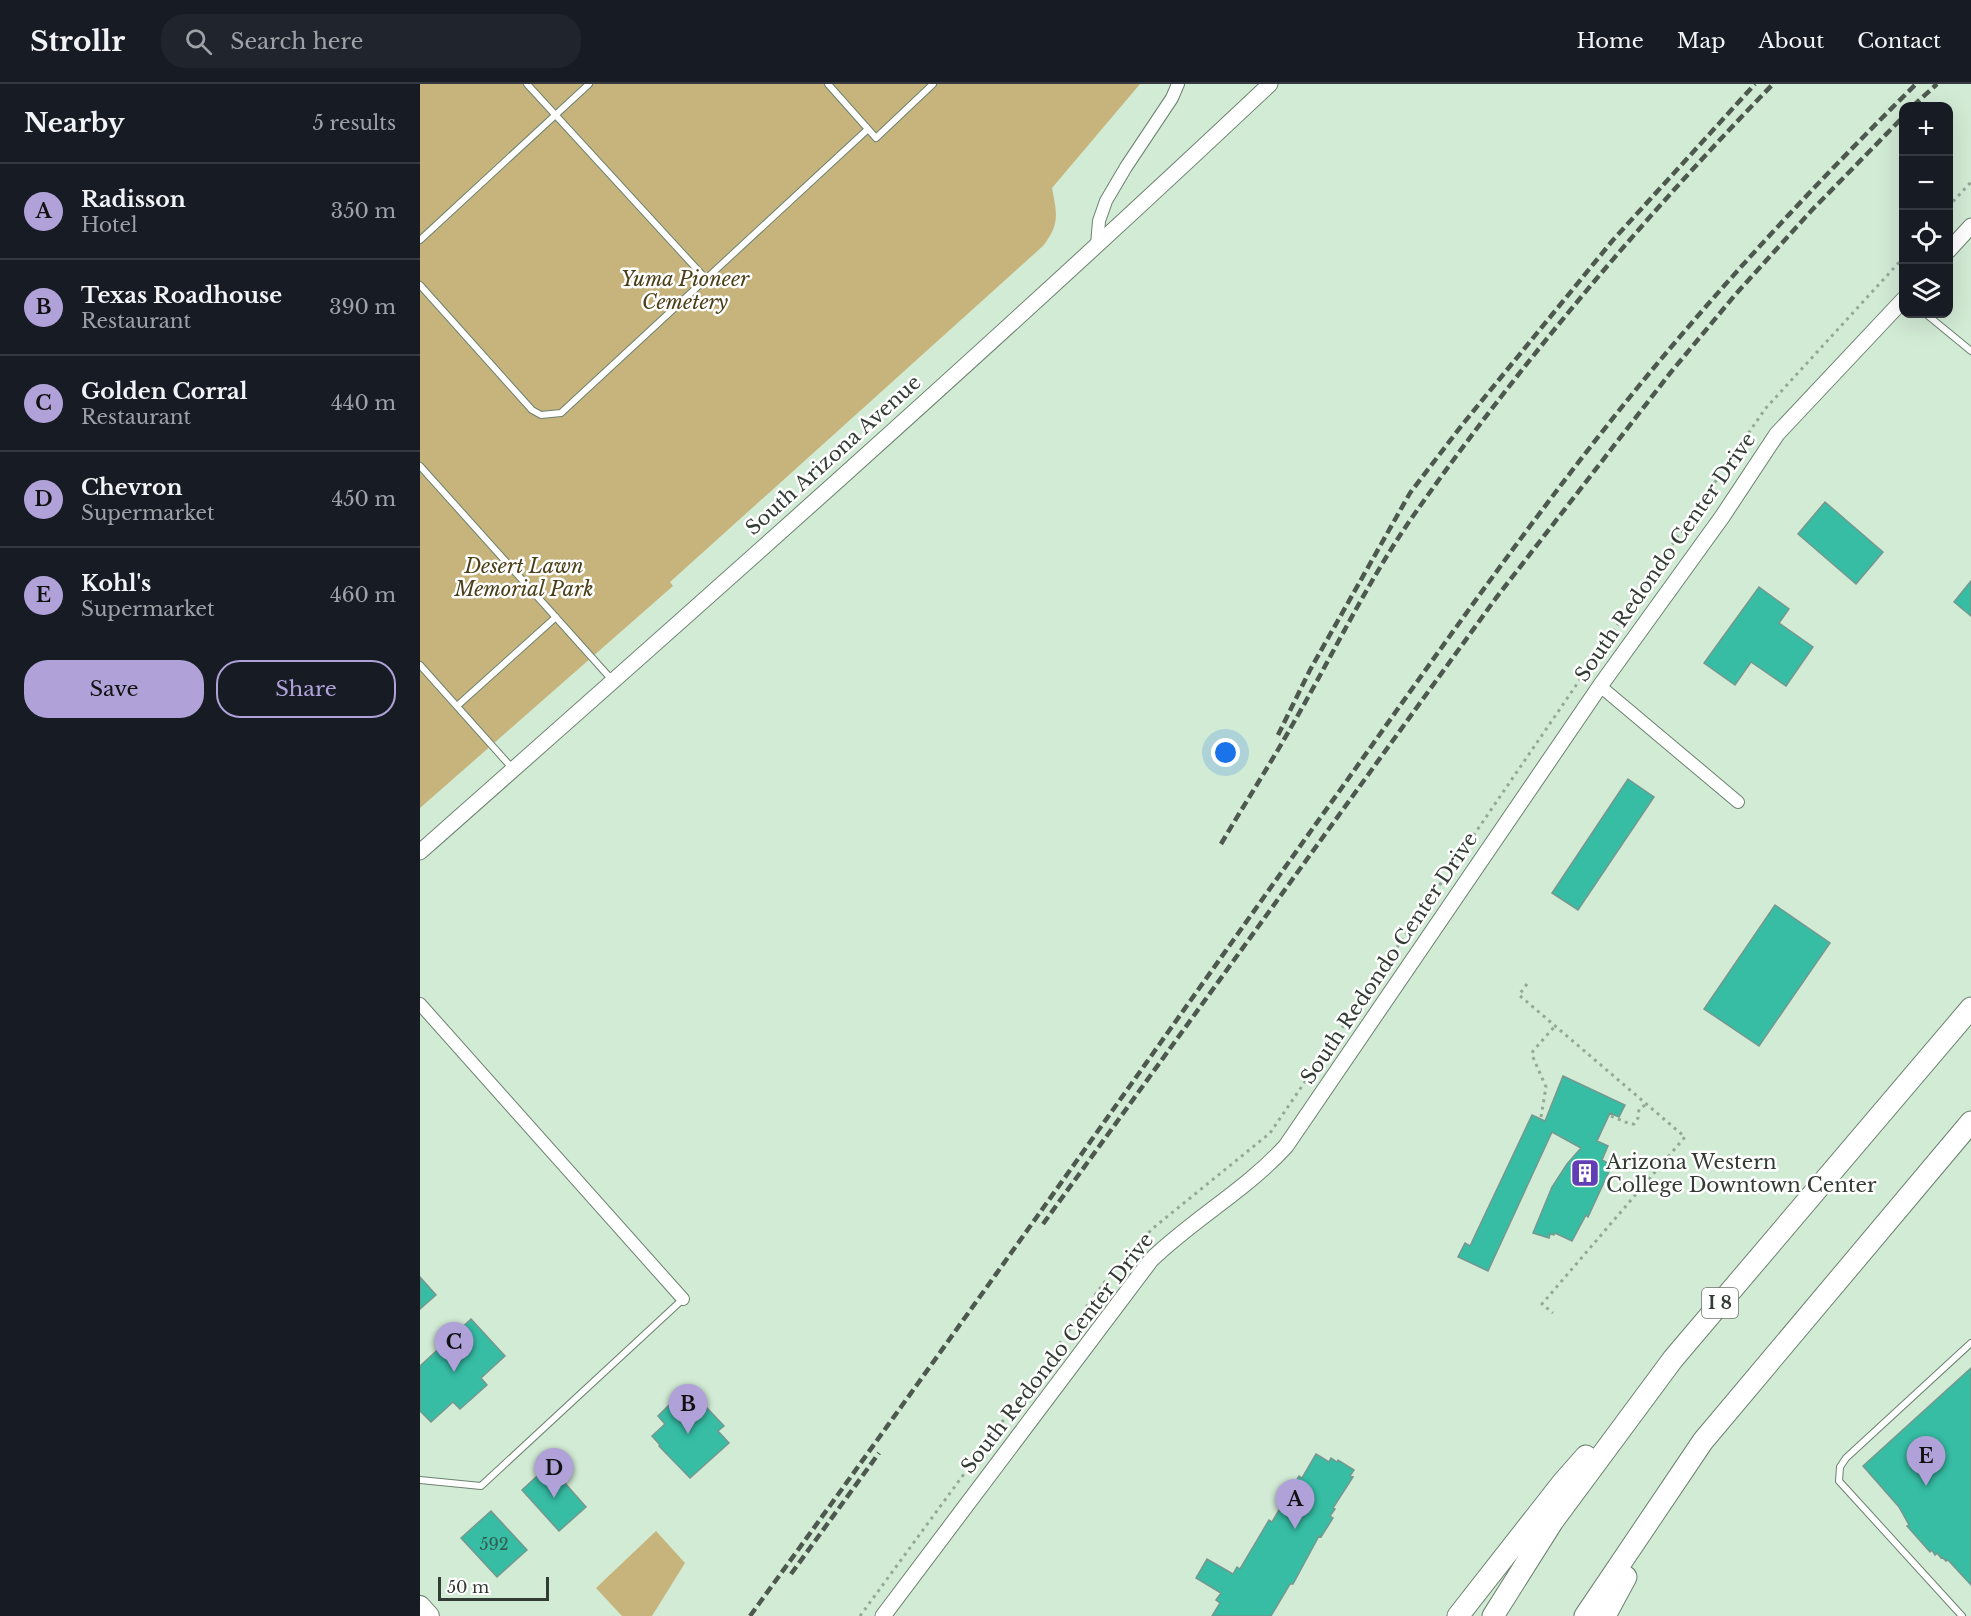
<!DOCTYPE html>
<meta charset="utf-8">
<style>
:root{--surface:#171b24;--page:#20242c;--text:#f1f3f6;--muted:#9ea1a6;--line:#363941;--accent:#b0a2d9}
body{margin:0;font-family:"Libre Baskerville",serif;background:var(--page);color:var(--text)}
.controls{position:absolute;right:18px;top:18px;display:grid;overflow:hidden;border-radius:12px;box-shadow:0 6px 24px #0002}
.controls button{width:54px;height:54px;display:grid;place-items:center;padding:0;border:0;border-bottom:2px solid var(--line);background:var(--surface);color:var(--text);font:30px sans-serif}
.scale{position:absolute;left:18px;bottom:15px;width:111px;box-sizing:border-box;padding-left:6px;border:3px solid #333c34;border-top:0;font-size:16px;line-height:21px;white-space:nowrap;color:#333c34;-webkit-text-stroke:4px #fff;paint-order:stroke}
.you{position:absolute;left:806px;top:669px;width:21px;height:21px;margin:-15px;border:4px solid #fff;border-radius:50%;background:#1a73e8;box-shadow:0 0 0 9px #1a73e833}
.badge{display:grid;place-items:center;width:39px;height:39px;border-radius:50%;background:var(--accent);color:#111;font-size:20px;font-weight:700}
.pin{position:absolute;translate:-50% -50px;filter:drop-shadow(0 2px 3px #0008)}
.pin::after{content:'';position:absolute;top:32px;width:21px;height:18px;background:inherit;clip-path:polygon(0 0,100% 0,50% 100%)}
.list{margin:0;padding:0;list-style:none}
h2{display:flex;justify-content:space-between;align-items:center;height:78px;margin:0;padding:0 24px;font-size:26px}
h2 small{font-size:20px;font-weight:400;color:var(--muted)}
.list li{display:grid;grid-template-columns:39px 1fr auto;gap:18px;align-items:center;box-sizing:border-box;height:96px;padding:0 24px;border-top:2px solid var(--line)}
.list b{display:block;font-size:22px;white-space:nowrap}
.list p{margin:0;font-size:20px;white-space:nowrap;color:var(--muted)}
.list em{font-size:20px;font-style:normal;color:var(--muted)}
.actions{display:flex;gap:12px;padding:18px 24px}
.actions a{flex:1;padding:14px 0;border:2px solid var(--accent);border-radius:24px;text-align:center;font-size:21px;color:var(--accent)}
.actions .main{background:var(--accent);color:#111}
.icon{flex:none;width:33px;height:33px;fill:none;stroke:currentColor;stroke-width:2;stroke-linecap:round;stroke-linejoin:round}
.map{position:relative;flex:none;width:1551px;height:1532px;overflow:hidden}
header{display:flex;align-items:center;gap:36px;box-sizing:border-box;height:84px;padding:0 30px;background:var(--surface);border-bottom:2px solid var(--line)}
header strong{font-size:28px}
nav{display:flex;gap:33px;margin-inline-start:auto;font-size:21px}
.search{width:420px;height:54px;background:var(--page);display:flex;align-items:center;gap:15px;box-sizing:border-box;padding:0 21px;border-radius:24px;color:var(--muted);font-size:22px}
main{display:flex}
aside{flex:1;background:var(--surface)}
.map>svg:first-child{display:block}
.green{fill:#c6b47c}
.building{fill:#36bda4;stroke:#76978f;stroke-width:1.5}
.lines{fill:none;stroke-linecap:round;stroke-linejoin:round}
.service-casing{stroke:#6b826f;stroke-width:8}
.minor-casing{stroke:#6b826f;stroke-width:14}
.tertiary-casing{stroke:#6b826f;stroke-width:17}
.trunk-casing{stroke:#6b826f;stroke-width:22}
.motorway-casing{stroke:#6b826f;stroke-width:23}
.path{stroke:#95a897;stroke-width:3;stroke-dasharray:3 4.5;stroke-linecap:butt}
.service{stroke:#fff;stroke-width:6}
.minor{stroke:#fff;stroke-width:12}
.tertiary{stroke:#fff;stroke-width:15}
.trunk{stroke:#fff;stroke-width:20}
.motorway{stroke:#fff;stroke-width:21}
.rail{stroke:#4d594f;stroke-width:4.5;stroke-dasharray:9 4.5;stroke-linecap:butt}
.labels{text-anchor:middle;stroke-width:5;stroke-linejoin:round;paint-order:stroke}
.number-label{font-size:16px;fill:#345c50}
.shield{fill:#fff;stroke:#707671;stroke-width:1.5}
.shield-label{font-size:18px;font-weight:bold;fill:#333c34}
.park-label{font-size:20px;font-style:italic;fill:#4c3f17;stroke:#fff}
.street-label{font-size:20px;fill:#333c34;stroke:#fff}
.poi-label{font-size:20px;fill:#333c34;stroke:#fff;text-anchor:start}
</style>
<header>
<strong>Strollr</strong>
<div class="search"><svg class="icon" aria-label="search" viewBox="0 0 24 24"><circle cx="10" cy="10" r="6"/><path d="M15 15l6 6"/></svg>Search here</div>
<nav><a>Home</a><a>Map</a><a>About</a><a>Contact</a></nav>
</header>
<main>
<aside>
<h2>Nearby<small>5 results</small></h2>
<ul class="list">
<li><span class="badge">A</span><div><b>Radisson</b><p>Hotel</p></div><em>350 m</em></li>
<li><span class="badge">B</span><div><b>Texas Roadhouse</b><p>Restaurant</p></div><em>390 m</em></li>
<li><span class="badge">C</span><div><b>Golden Corral</b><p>Restaurant</p></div><em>440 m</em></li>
<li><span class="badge">D</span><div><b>Chevron</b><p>Supermarket</p></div><em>450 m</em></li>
<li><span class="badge">E</span><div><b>Kohl's</b><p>Supermarket</p></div><em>460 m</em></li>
</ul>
<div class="actions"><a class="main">Save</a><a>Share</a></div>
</aside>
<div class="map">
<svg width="1551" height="1532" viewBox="0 0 1551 1532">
<rect width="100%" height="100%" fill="#d2ebd5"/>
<path class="green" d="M0 0H720L632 104C637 130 640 140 623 162L250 498 253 502 0 724Z
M236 1447 265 1479 232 1532H202L176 1504Z"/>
<path class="building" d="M1405 418 1463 468 1436 500 1378 450Z
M1551 497V532L1534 518Z
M1339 503 1369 525 1359 539 1393 563 1366 602 1331 578 1315 601 1284 579Z
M1208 695 1234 713 1158 826 1132 809Z
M1355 821 1410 859 1339 962 1284 925Z
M1143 992 1205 1021 1199 1033 1190 1029 1177 1057 1188 1062 1182 1076 1192 1081 1168 1133 1166 1131 1152 1157 1135 1149 1134 1151 1130 1150 1129 1154 1113 1149 1132 1103 1147 1080 1161 1064 1132 1048 1068 1187 1038 1173 1045 1159 1050 1162 1112 1031 1125 1037Z
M0 1193 16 1211 0 1225Z
M51 1235 85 1272 61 1294 67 1301 40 1325 33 1318 11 1338 0 1327V1282Z
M1551 1284V1501L1528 1476 1526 1477 1522 1473 1521 1474 1517 1469 1515 1471 1512 1466 1510 1468 1487 1442 1489 1441 1479 1423 1443 1382Z
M271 1307 304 1342 298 1347 309 1359 270 1394 239 1362 240 1361 232 1352 245 1340 238 1332 250 1320 253 1323Z
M896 1370 909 1378 911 1374 917 1378 918 1376 934 1386 930 1392 933 1393 913 1424 915 1425 910 1432 913 1434 901 1453 899 1452 873 1500H870L851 1532H792L800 1519 796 1516 801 1509 776 1494 787 1475 813 1490 817 1483 820 1485 849 1436 852 1438 879 1392 882 1394Z
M129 1381 166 1423 139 1447 102 1406Z
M71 1427 107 1466 77 1493 41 1454Z"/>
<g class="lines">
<g class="service-casing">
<path id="service" d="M107 0 286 195
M408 0 456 54 513 0
M0 156 169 0
M0 201 112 326 121 331 141 329 448 45
M1506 230 1551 267
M0 382 193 597
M0 581 93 685
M37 622 136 533
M0 1396 61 1402 263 1215
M1542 1532 1419 1397 1420 1383 1426 1374 1551 1259"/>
</g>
<g class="minor-casing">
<path id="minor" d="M677 161 679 137 686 117 706 83 752 14 758 0
M1180 602 1318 718
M0 920 263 1215"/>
</g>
<g class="tertiary-casing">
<path id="tertiary" d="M1528 167 1551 142
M0 768C286 515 572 262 850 0
M463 1532 731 1176C773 1135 826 1106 866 1062L1180 602 1302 433 1357 350 1484 215"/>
</g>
<g class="trunk-casing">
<path id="trunk" d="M0 1522 9 1532"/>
</g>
<g class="motorway-casing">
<path id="motorway" d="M1038 1532 1143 1398 1166 1372
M1073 1532 1133 1437 1253 1275 1551 924
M1165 1532 1283 1357 1551 1038
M1185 1532 1206 1493"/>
</g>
<path class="path" d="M1528 123 1551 98
M1107 900 1099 911 1265 1053 1122 1220 1133 1229
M1191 1032 1210 1040H1214L1218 1034 1219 1025 1227 1020
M1121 1033 1126 1003 1112 971 1113 967 1135 942
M440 1532 689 1192 732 1145 850 1049 1345 325 1484 173"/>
<use href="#service" class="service"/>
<use href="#minor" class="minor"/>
<use href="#tertiary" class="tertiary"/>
<use href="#trunk" class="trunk"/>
<use href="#motorway" class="motorway"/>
<path class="rail" d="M1493 22 1517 0
M858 651 890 586 990 409 1042 341 1193 156 1335 0
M801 760C825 719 851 679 874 638 915 567 950 492 998 425 1104 275 1225 132 1353 0
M623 1140 1076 514 1251 288 1315 211 1392 126 1484 32
M371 1490 459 1369
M330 1532C520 1271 706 1007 893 744 1002 592 1108 437 1227 292 1311 190 1402 93 1496 0"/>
</g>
<defs>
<g id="building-square" transform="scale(1.5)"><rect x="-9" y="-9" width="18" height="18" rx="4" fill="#613eb6" stroke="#fff"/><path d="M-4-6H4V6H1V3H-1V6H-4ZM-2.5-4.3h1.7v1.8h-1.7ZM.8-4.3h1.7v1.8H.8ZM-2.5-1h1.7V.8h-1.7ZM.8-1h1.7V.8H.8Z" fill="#fff"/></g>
</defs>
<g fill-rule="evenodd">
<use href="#building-square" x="1165" y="1089"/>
</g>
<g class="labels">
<g class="number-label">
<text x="74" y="1466">592</text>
</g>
<rect class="shield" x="1282" y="1204" width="36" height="30" rx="4.5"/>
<g class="shield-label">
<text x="1300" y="1225">I 8</text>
</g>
<g class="park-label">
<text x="265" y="202">Yuma Pioneer<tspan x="265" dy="23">Cemetery</tspan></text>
<text x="104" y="489">Desert Lawn<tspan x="104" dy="23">Memorial Park</tspan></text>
</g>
<g class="street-label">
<text transform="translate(413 371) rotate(-42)" y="7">South Arizona Avenue</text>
<text transform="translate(1245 473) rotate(-55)" y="7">South Redondo Center Drive</text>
<text transform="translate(969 874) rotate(-56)" y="7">South Redondo Center Drive</text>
<text transform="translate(637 1269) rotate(-52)" y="7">South Redondo Center Drive</text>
</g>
<g class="poi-label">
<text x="1186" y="1085">Arizona Western<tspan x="1186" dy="23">College Downtown Center</tspan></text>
</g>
</g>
</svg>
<div class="controls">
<button>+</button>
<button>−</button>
<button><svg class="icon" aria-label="locate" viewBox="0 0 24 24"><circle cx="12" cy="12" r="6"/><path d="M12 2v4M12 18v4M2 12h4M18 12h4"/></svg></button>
<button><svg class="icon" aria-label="layers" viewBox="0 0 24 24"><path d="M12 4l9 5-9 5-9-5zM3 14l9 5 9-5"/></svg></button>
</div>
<div class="scale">50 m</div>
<div class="you"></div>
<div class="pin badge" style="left:875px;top:1445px">A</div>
<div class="pin badge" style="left:268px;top:1350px">B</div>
<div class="pin badge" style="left:34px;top:1288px">C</div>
<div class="pin badge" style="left:134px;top:1414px">D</div>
<div class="pin badge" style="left:1506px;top:1402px">E</div>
</div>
</main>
